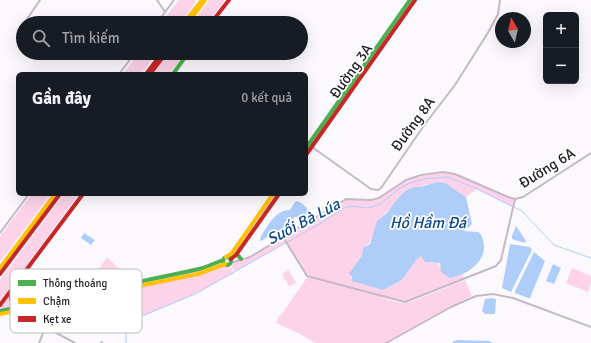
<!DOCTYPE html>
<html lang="vi">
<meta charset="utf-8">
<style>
:root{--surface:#171b24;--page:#20242c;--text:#f1f3f6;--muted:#9ea1a6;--line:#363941}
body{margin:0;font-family:Signika,sans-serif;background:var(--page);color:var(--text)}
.controls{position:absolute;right:12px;top:12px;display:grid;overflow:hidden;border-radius:6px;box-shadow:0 4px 16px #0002}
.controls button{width:36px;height:36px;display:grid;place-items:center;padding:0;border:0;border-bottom:1px solid var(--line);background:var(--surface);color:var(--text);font:20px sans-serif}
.compass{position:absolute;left:495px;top:12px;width:36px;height:36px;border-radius:50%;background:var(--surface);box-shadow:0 4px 16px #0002;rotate:352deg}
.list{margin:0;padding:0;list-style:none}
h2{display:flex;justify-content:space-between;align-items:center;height:52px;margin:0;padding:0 16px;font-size:17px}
h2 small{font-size:13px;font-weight:400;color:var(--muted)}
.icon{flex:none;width:22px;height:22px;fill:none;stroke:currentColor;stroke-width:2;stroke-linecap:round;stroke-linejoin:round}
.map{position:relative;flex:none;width:591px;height:343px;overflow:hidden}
.search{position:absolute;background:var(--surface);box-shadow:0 4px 16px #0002;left:16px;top:16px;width:292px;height:44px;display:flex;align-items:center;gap:10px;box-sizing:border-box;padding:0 14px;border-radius:22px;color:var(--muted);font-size:15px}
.panel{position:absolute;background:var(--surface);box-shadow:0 4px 16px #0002;left:16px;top:72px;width:292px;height:124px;border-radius:6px}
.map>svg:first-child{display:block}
.green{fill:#fcd3e9}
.water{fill:#aecef9}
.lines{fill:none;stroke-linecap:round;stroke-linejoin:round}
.stream{stroke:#aecef9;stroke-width:1}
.street{stroke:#c6b9c7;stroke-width:2}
.fast{stroke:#4caf50;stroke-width:4}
.slow{stroke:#ffc107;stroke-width:4}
.jam{stroke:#c62828;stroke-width:4}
.labels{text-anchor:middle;stroke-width:3.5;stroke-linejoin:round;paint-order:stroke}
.street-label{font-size:15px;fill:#211f24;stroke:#fff}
.water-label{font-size:16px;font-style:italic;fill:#0f498b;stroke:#fff}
.key{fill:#fff;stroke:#bcbcbd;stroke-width:1}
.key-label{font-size:11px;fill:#211f24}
</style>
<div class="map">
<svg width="591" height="343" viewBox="0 0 591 343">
<rect width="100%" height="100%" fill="#fbf9fd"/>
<path class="green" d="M179 0H197L180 23H161Z
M209 0H225L207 23H192Z
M412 0H414L316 138H315Z
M139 53H157L141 74H123Z
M169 53H185L169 74H153Z
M443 173 455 174 514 199 512 207 477 189 466 197 452 188 427 184 420 187H413L405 191 392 205 389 211 385 213 376 223C376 231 371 243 365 247 364 250 363 254 362 257 357 267 347 267 352 279L383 290 402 280 417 259 421 256 430 263H438L440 267 452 278 462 274 464 278 405 301 381 296 380 297 401 303 410 302 465 280 472 296 451 306 384 343H315L300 334 276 323 279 316 281 315 308 276 287 242 235 272 231 265 232 263 250 257 346 200 379 199 407 180 421 176Z
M32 194H51L0 262V236Z
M64 194H79L0 301V280Z
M274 194H277L235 254 231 257 230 256Z
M107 257 118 268 143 279 103 288 101 279 95 275Z
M222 263 223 264 197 273 137 285V283L204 270Z
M225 266H230L234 273 195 294 143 316 132 289 198 275Z
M572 268 591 276V283L588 292 566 283Z
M289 270 296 283 289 286 282 274Z
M9 296 17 306 0 310V308Z"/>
<path class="water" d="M437 182 445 183 466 197 472 224 469 227 463 230V231C466 231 476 232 478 232 481 233 482 237 483 240 489 260 468 275 450 278L441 272 440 263 425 262 421 256 417 259 402 280 383 290 352 281V277L349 273 362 256 363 248 370 244 377 221 389 211 392 205 405 191 413 187H420Z
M297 201C303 203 308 208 309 214 304 220 301 217 295 217L291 220 289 226C279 231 269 235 261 241L260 240 261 236C268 226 275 210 290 210L295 202Z
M516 226 526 241 525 243 512 239V236Z
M84 233 95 240 91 245 81 238Z
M510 244 530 247 532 250 511 292 502 288Z
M534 252 545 261 530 298H528L515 293V291Z
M553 264 561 268 554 284 546 281Z
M491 298 496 299 495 314H485L482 311 485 299Z
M459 340 489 341 493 343H453V341Z"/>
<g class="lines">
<path class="stream" d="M126 343V323L130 321 195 294 323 222 344 208 352 206 368 208 380 204 395 192 405 185 413 182 424 179 448 177 477 189 522 211 554 245 591 258"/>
<path class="street" d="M157 0 165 12
M25 22 40 0
M157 23 174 0
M119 74 135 53
M312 147 371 189 378 190 381 188 425 124 455 85 489 31 498 14 500 0
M0 233 29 194
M283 237 307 276 405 302 496 266 501 260 515 199
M230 263 250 257 346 199 371 200 379 198 406 180 421 175 443 172 455 174 508 197 515 199 523 197 591 153
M45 327 75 343
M39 343 53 309
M101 343 102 342
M386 343 451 307 476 296 493 294 513 298 591 327"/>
<path class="fast" d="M173 74 188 53
M306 148 410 0
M237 254 241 259
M223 261a4 4 0 1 1 8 0a4 4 0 1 1-8 0Z
M0 311 190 271 203 268 223 260"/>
<path class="slow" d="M184 23 202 0
M188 23 205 0
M226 257 232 253 273 194
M0 268 55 194
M0 314 198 274 225 264"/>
<path class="jam" d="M211 23 229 0
M146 74 162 53
M150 74 166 53
M306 155 415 0
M231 259 236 255 279 194
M0 274 60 194
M11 292V299L20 307
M0 305 83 194"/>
</g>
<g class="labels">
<g class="street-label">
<text transform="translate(351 71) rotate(-55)" y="5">Đường 3A</text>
<text transform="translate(413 124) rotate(-54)" y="5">Đường 8A</text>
<text transform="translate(547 168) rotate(-32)" y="5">Đường 6A</text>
</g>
<g class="water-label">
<text transform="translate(303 221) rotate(-28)" y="6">Suối Bà Lúa</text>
<text x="428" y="228">Hồ Hầm Đá</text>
</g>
</g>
<rect x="10" y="269" width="132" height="64" rx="6" class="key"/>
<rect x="18" y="280" width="18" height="6" fill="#4caf50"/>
<rect x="18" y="298" width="18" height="6" fill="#ffc107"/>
<rect x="18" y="316" width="18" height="6" fill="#c62828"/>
<g class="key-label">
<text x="43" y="287">Thông thoáng</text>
<text x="43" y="305">Chậm</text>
<text x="43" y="323">Kẹt xe</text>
</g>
</svg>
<div class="controls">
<button>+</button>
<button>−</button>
</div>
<svg class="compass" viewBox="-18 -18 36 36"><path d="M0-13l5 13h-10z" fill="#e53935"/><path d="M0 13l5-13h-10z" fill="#9ea1a6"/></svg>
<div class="search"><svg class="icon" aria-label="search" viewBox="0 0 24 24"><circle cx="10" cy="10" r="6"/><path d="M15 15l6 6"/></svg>Tìm kiếm</div>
<section class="panel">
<h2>Gần đây<small>0 kết quả</small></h2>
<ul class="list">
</ul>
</section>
</div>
